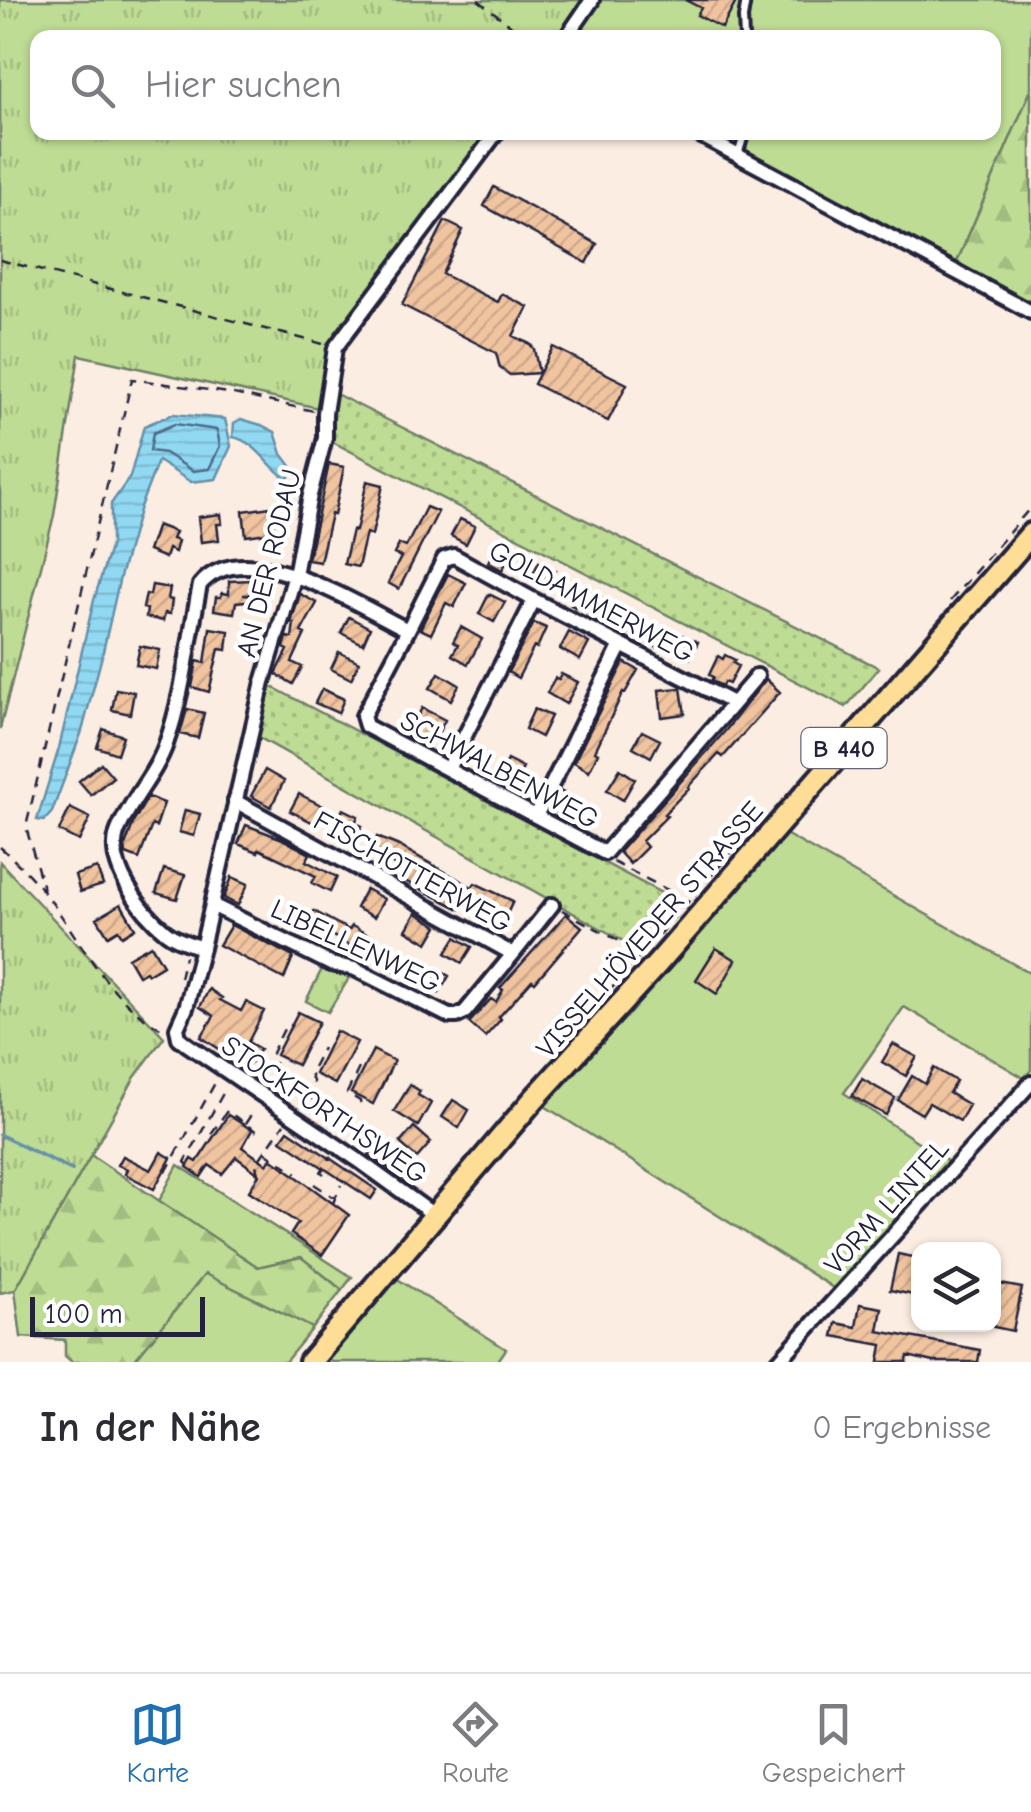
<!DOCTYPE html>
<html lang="de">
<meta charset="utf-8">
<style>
:root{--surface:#fff;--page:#f7f7f7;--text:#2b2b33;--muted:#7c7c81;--line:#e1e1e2;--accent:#1f6fb2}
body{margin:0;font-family:"Comic Neue",sans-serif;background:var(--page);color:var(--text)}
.controls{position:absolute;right:30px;bottom:30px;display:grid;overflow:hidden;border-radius:20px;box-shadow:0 2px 8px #0004}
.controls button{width:90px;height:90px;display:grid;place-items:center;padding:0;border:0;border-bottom:2px solid var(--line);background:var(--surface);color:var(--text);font:50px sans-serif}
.scale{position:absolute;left:30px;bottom:25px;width:175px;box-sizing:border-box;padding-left:10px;border:5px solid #22223b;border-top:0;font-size:28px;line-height:35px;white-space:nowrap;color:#22223b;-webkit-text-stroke:8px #fff;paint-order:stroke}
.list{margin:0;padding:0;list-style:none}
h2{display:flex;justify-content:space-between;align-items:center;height:130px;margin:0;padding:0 40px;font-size:42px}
h2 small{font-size:32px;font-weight:400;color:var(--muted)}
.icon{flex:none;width:55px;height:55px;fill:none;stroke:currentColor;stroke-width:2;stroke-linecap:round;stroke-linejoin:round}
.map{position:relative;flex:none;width:1031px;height:1362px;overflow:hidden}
.search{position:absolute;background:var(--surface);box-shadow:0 2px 8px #0004;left:30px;right:30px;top:30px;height:110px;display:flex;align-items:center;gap:25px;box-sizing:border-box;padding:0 35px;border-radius:20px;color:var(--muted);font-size:38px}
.sheet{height:310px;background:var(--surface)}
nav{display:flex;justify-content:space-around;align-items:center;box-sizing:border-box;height:140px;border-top:2px solid var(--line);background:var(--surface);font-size:28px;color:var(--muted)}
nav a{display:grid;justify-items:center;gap:5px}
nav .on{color:var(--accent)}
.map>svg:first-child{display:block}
.grass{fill:#bedc94;stroke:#707f68;stroke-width:2.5}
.forest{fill:url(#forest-firs);stroke:#707f68;stroke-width:2.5}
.park{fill:url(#park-tufts);stroke:#707f68;stroke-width:2.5}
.garden{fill:url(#garden-dots);stroke:#707f68;stroke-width:2.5}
.water{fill:url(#water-rules);stroke:#6590a9;stroke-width:2.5}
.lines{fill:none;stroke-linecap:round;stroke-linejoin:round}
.shore{stroke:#4e6b85;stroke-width:2.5}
.stream{stroke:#6590a9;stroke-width:4}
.building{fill:url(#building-hatch);stroke:#22223b;stroke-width:2.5}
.lane-casing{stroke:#22223b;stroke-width:14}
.street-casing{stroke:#22223b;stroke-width:20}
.primary-casing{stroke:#22223b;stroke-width:28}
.path{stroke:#22223b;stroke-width:2.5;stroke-dasharray:10 8;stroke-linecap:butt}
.lane{stroke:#fff;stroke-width:6}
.street{stroke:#fff;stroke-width:12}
.primary{stroke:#fedd96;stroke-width:20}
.labels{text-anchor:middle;stroke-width:9;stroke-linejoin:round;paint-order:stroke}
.shield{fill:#fff;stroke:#646476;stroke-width:2.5}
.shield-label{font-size:25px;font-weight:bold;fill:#22223b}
.street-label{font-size:28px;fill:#22223b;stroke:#fff}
</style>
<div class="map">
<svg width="1031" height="1362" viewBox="0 0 1031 1362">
<defs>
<pattern id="forest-firs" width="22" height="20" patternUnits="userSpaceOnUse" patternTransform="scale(2.5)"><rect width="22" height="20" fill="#bedc94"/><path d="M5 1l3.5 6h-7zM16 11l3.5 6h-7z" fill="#a3bc80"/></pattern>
<pattern id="park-tufts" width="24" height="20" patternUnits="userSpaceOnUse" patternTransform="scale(2.5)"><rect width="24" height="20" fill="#bedc94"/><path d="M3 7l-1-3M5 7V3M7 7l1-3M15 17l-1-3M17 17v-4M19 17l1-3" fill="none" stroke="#a3bc80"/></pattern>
<pattern id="garden-dots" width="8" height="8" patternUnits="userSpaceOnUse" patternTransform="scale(2.5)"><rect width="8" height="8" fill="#bedc94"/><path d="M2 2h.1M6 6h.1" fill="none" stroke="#a3bc80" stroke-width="1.8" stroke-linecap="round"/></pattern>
<pattern id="water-rules" width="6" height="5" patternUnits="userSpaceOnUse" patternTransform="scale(2.5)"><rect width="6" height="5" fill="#91d9f3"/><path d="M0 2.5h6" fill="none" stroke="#7dbad1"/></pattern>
<pattern id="building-hatch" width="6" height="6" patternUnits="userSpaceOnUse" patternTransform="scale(2.5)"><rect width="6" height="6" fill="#f1c4a0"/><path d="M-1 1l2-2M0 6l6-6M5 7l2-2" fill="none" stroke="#cea88b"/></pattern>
</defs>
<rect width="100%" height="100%" fill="#fbede2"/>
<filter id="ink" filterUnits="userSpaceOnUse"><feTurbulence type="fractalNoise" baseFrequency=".01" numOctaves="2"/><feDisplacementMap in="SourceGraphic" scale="20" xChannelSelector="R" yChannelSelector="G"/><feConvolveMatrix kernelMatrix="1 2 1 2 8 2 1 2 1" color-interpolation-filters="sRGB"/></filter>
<g filter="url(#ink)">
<path class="grass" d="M596 0H1031V90L957 262 707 133 994 132V38H571Z
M775 828 1031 974V1070L1024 1078 904 1007 844 1093 947 1161 835 1289 543 1105 658 963Z
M178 1165 352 1277 342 1290 301 1257 258 1267 159 1201Z
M205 1273 313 1328 285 1362H133Z
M396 1278 506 1349 497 1362H332L327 1359Z"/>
<path class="forest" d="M1031 90V305L957 262Z
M91 1155 258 1267 301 1257 342 1290 313 1328 205 1274 133 1362H72L65 1356V1340L21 1337 15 1290Z"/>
<path class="park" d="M0 0H584L559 37 38 38V132L493 133 334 347 323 409 79 355 54 515 0 729Z
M0 862 164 1037 135 1077 15 1290 0 1293Z
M322 969 351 975 328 1012 306 1001Z"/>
<path class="garden" d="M328 390 879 668 846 707 325 438Z
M263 682 663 894 625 942 251 733Z"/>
<path class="water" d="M173 414 225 419 231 446 216 479 191 482 158 461 140 507 120 577 102 656 82 731 52 812 44 821 37 820 59 748 94 600 111 544V504L130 477 144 426Z
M241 419 261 425 275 432 282 454 294 470 287 479C268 467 257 442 233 437L234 423Z"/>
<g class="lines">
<path class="shore" d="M175 424 217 430 220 446 209 469 193 471 165 453 150 451 153 433Z"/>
<path class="stream" d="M0 1135 72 1170"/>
</g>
<path class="building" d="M685 0H737L722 28 697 15 701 8Z
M494 187 597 244 587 263 484 206Z
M445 221 463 230 442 274 498 302 502 294 528 307 513 336 530 344 534 349 539 373 510 375 500 368 496 353 402 305Z
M553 347 627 384 608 421 534 384Z
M329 464 344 467 334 515 331 514 320 562 308 560Z
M367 481 383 485 372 535 366 533 358 567 344 564 352 530 356 531Z
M271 507 274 532 246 536 243 511Z
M426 507 438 512 399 589 388 583 401 557 394 554 399 544 406 547Z
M221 514 222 524H217L219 540 201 542 198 517Z
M460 519 475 526 466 544 451 536Z
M157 525 175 532 172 539 178 541 175 552 168 549 165 558 148 551Z
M497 545 512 553 502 570 488 562Z
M539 562 555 571 545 588 530 579Z
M448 574 466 583 454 607 446 603 431 634 420 629Z
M253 580 249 595H243L255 596V600L236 602 234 613 214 610 216 597H221L222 593 229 594V581Z
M152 585 170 588 168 599 172 600 170 614 165 613 163 621 146 617 147 609 143 608 146 594 150 595Z
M580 586 648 624 680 639 682 635 698 642 690 658 662 645 660 649 606 620 571 605Z
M300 594 317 603 301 632 305 634 292 662 302 667 293 684 276 674 288 650 284 648 287 637 292 638 294 623H291Z
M489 594 505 602 494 622 479 614Z
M349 617 370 628 363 644 341 633Z
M534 623 546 628 537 648 534 647 518 678 508 672Z
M461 627 482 639 468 664 452 655 458 645 453 642Z
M210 628 229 631 227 650 219 649 209 692 192 687 197 661 205 663Z
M569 632 589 643 580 660 560 649Z
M140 646 160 650 156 669 136 665Z
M339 652 359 662 351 679 331 669Z
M725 655 735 660 733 663 738 666 729 684 724 682 722 686 711 681 713 677 709 675 718 656 723 659Z
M624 662 638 670 625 693 623 692 595 751 598 753 589 771 574 762Z
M439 673 459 685 451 700 430 688Z
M561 674 578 682 566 704 547 693 555 678 559 679Z
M766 679 780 692 723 757 719 754 688 787 689 788 664 814 667 816 642 841 647 847 630 864 619 852 726 730Z
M681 688 685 714 662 717 659 690Z
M116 689 134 692 130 714 112 710Z
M322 689 344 699 338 713 315 703Z
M422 708 445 720 436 737 428 732 422 744 407 737Z
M187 709 204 713 198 738 180 734Z
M534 709 551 716 541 737 525 729Z
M103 729 123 736 117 754 97 747Z
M642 731 660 740 651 757 633 747Z
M507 760 523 768 513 788 497 779Z
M101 763 113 777 91 795 79 781Z
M620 769 635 779 623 800 607 790Z
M265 770 284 781 271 807 251 796Z
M560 791 574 798 564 816 550 809Z
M299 794 323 806 314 823 290 811Z
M148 797 164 803 156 827 152 825 139 859 126 854 125 846 134 821Z
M70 808 90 818 79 841 59 831Z
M343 809 358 816 355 823 362 826 352 846 330 835Z
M185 810 200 814 194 836 179 832Z
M246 825 280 838 310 854 306 861 337 877 330 892 312 883 316 876 259 849 258 852 238 844Z
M377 837 399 846 472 887 475 883 513 901 500 929 483 921 485 917 462 905 460 909 401 879 406 870 370 854Z
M97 868 103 885 80 892 75 875Z
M164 869 185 875 177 899 156 893Z
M232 877 248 884 238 905 224 898Z
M366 889 384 899 374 917 356 908Z
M121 904 135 928 122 936 118 930 108 936 97 918Z
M314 911 349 930 352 926 374 938 365 954 331 935 325 945 302 933Z
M416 913 438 926 428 943 406 930Z
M566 914 582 927 535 982 532 980 499 1017 501 1019 485 1037 469 1023 491 999 496 1002 503 990 500 988Z
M231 925 293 957 284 979 219 945Z
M456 937 472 947 462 963 446 953Z
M151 945 163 965 148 974 146 971 138 975 128 958Z
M389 947 408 958 400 973 380 963Z
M716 948 736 960 717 994 696 980Z
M435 968 449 976 439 993 425 986Z
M209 989 222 998 220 1000 241 1011 246 1002 264 1011 248 1042 260 1049 247 1067 201 1037 214 1016 200 1007Z
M298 1012 319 1022 297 1065 276 1055Z
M336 1031 357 1042 335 1084 315 1074Z
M893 1044 917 1057 906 1076 882 1062Z
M373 1050 394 1061 373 1104 351 1093Z
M934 1068 956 1081 949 1093 969 1105 960 1121 929 1103 922 1114 898 1100 912 1076 925 1084Z
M862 1079 895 1098 886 1115 852 1096Z
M410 1085 420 1091 418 1095 431 1103 418 1126 394 1111Z
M453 1100 469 1110 459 1128 442 1117Z
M228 1115 252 1130 242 1147 267 1164 271 1158 349 1215 322 1255 291 1234 298 1223 249 1191 259 1174 236 1157 222 1174 209 1165 201 1177 187 1167 192 1159 197 1162Z
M414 1127 431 1142 417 1158 400 1143Z
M288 1130 377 1190 371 1199 281 1140Z
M374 1148 407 1171 402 1178 369 1155Z
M161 1152 171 1158 154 1189 125 1174 127 1169 118 1165 123 1156 151 1170Z
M898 1254 918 1258V1296L890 1290Z
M995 1283 1022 1288 1013 1331 994 1327Z
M860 1304 882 1308 878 1331 980 1350 978 1362H933L908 1356 907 1362H879L882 1345 833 1336 836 1323 856 1327Z"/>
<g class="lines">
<g class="lane-casing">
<path id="lane" d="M744 38 743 18 746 0
M738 155 745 132"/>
</g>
<g class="street-casing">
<path id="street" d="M566 38 592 0
M694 132 1031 312
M408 630 444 559 454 556 534 600 733 703
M448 769 534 600
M235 801 513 954 552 905
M536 816 621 645
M212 905 331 964 355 969 449 1016H457L465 1012 513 954
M202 948C190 944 176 940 166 932 142 913 106 865 117 833 129 801 155 776 166 744 184 693 189 638 200 585 244 531 361 607 408 630L363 716 366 726 605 853 757 676
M434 1215 358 1160 188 1045 179 1038 177 1028 186 1008 202 948 263 682 295 575 310 495 325 438V413L335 348 497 132
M778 1362 1031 1083"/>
</g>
<g class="primary-casing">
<path id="primary" d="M310 1362 534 1099 658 963 1031 534"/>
</g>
<path class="path" d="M478 0 527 38
M0 260 323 344
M950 601 1031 507
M0 847C20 865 38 883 53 904 87 951 112 1004 166 1031
M613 862 668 890V900L636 942
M44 892 26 827 132 379 229 393 314 411
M562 910 623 943 636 942 642 950
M180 978 185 956
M611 989 732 852
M359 1068 347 1093 360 1101 361 1109
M274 1072 275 1062 272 1053 284 1029
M311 1100V1092L315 1087 310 1073 323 1048
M245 1124 255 1109
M211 1134 227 1111 257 1132 259 1129
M265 1152 297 1173
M188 1165 185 1162 226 1088
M166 1172 215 1083
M324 1174 321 1172 331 1156
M258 1175 256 1164 284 1124
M314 1184 335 1198
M333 1203 341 1185"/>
<use href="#lane" class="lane"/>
<use href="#street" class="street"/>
<use href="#primary" class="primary"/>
</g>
</g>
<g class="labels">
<rect class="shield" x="801.5" y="728" width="85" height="40" rx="8"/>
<g class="shield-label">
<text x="844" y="757">B 440</text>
</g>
<g class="street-label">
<text transform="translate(268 563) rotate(-76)" y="10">AN DER RODAU</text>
<text transform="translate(592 601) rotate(28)" y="10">GOLDAMMERWEG</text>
<text transform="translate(500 769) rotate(28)" y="10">SCHWALBENWEG</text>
<text transform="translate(413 871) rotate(29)" y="10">FISCHOTTERWEG</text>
<text transform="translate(649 929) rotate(-49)" y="10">VISSELHÖVEDER STRASSE</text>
<text transform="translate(356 945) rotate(25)" y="10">LIBELLENWEG</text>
<text transform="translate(325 1109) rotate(34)" y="10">STOCKFORTHSWEG</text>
<text transform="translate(886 1206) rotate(-48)" y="10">VORM LINTEL</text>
</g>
</g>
</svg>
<div class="controls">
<button><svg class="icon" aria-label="layers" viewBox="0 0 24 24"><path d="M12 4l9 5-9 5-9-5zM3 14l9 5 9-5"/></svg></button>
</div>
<div class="scale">100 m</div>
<div class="search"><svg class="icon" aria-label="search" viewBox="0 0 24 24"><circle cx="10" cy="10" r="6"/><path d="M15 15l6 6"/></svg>Hier suchen</div>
</div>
<section class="sheet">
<h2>In der Nähe<small>0 Ergebnisse</small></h2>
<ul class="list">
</ul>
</section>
<nav>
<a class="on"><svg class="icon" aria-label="map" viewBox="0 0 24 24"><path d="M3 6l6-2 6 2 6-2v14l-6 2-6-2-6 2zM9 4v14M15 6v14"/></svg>Karte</a>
<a><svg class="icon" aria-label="directions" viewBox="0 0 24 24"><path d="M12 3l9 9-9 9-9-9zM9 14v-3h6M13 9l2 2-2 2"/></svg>Route</a>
<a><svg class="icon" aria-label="saved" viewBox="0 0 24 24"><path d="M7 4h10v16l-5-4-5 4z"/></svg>Gespeichert</a>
</nav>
